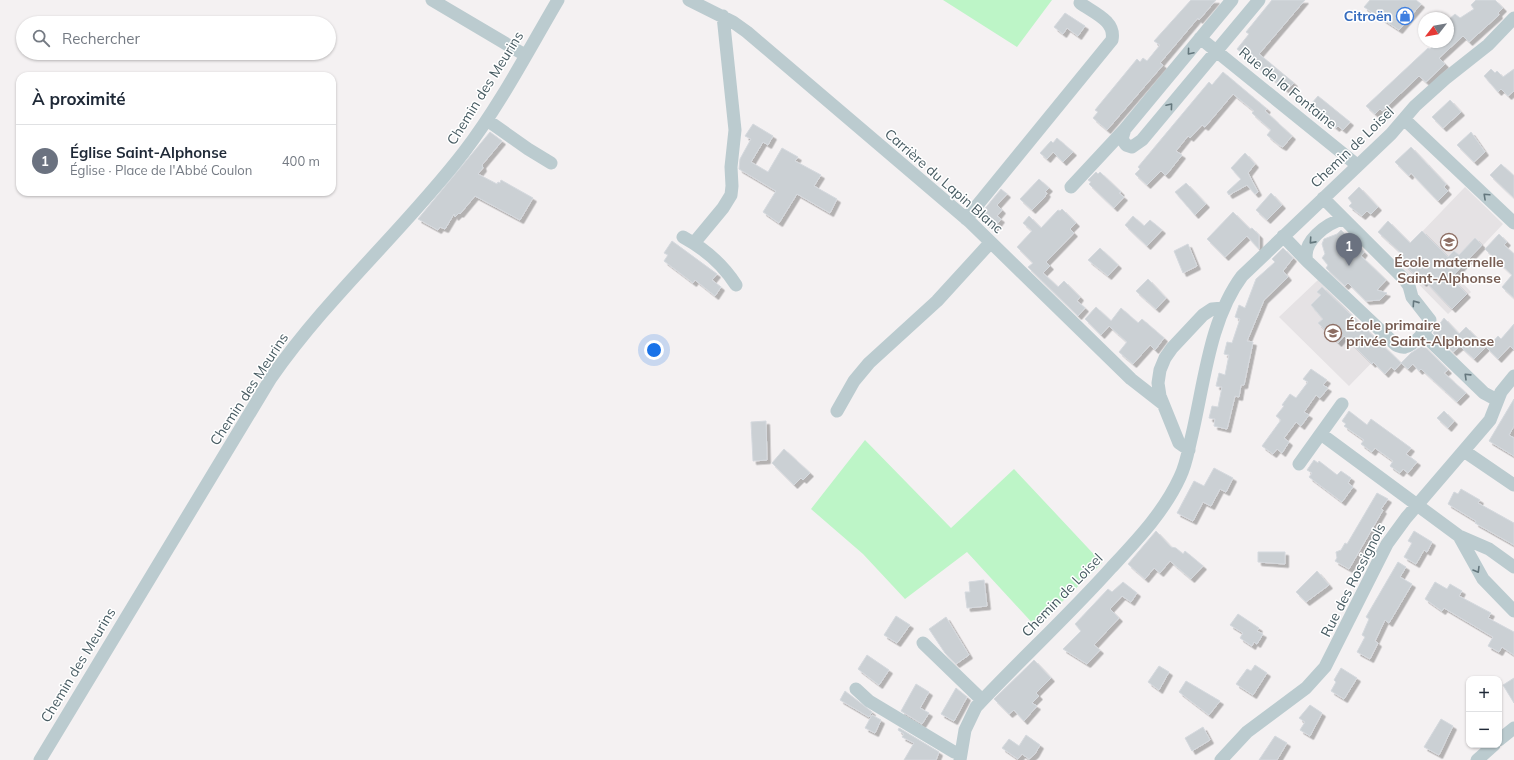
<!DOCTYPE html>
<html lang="fr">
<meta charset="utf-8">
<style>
:root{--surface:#fff;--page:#f6f6f7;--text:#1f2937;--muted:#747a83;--line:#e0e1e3;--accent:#111827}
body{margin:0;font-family:Mulish,sans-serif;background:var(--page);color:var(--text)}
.controls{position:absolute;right:12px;bottom:12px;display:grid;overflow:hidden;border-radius:8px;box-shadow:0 1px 3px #0004}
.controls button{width:36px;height:36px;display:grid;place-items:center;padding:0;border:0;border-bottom:1px solid var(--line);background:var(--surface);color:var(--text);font:20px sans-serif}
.compass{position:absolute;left:1418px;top:12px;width:36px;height:36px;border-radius:50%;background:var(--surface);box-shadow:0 1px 3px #0004;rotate:239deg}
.you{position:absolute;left:654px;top:350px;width:14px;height:14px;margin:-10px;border:3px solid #fff;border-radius:50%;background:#1a73e8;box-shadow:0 0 0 6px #1a73e833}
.badge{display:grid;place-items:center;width:26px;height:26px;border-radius:50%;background:var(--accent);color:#fff;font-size:13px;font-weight:700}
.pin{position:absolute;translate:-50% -33px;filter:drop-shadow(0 1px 2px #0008)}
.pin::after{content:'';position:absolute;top:21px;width:14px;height:12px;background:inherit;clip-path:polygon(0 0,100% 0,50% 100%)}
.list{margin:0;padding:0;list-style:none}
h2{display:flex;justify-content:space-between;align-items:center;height:52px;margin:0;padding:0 16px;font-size:17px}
h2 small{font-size:13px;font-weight:400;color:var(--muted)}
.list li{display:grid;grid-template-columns:26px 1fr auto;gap:12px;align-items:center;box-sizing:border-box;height:72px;padding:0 16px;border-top:1px solid var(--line)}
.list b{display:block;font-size:15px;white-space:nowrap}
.list p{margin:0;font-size:13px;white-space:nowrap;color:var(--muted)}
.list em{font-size:13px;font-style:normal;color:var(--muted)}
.icon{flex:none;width:22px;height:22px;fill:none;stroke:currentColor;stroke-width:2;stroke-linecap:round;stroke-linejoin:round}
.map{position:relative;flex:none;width:1514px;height:760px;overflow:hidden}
.search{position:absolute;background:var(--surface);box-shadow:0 1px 3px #0004;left:16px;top:16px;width:320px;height:44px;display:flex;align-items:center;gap:10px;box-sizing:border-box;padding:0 14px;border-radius:22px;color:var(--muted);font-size:15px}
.panel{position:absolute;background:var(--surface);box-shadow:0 1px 3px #0004;left:16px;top:72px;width:320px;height:124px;border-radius:12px}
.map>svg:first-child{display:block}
.education{fill:#e5e2e4}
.green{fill:#bdf5c7}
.building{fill:#cbd0d4;stroke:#d5d9de;filter:url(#shadow)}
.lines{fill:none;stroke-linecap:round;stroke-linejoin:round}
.minor{stroke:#bbcbcf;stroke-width:13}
.oneway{stroke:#64777d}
.labels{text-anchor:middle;stroke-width:3;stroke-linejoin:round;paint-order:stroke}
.shop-label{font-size:14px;font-weight:bold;fill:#366cbe;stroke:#fff;text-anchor:end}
.street-label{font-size:14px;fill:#475b62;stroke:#fff}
.education-label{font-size:14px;font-weight:bold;fill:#785e54;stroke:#fff}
</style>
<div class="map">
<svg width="1514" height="760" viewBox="0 0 1514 760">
<defs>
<filter id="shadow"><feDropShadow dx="3.5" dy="3.5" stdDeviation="0" flood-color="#0004"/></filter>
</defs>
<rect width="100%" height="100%" fill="#f4f1f2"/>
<path class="education" d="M1465 187 1503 224 1455 275 1471 292 1448 314 1395 260Z
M1318 280 1386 348 1349 386 1279 317Z"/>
<path class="green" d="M943 0H1052L1017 47Z
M865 440 951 528 1014 469 1102 563 1036 627 967 552 905 599 863 554 811 509Z"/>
<path class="building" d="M1191 0H1216L1199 20 1198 18 1160 63 1163 65 1107 130 1093 118 1098 112 1095 110 1137 59 1140 62 1143 58 1147 61 1160 45 1154 41Z
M1272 0H1305L1259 54 1294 83 1286 90 1237 49 1249 34 1246 32Z
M1370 0H1416L1421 4 1399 30 1364 7Z
M1476 0H1495L1503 8 1498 13 1499 15 1469 42 1463 36 1439 58 1445 64 1426 82 1419 76 1382 111 1380 109 1375 114 1366 106 1428 48 1430 49 1437 42H1448V20L1455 14 1460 18 1474 9 1471 5Z
M1065 13 1085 26 1078 36 1067 28 1063 34 1054 27Z
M1491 69 1495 73 1497 71 1503 77 1514 69V91L1508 96 1501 89 1498 92 1484 76Z
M1223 72 1267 109 1265 111 1292 136 1283 147 1279 145 1267 135 1271 130 1252 113 1254 111 1233 94 1205 127 1202 125 1190 138 1188 136 1176 151 1182 155 1167 174 1165 175 1161 171 1147 185 1135 174 1140 169 1138 167 1209 82 1212 85Z
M1318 96 1350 122 1343 130 1338 126 1336 128 1315 110 1317 108 1311 104Z
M1450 100 1461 112 1443 128 1432 117Z
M753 124 773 136 768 145 763 142 751 162 768 172 782 148 798 157 795 161 821 175 814 186 837 199 830 213 797 194 779 223 763 212 776 191 739 169 740 159 751 139 745 136Z
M490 132 502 141 482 165 483 168 478 174 497 184 498 182 500 183 501 180 533 198 520 220 475 196 460 214 459 213 455 217 454 214 445 229 440 227 438 230 418 219Z
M1471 132 1485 152 1474 162 1457 145Z
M1057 138 1073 152 1063 162 1053 152 1047 159 1040 153 1051 141 1053 143Z
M1411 147 1446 184 1444 187 1448 191 1438 201 1411 173 1409 176 1395 162Z
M1245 153 1255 164 1248 173 1258 192 1255 194 1247 185 1229 195 1227 192 1241 179 1231 168Z
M1501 164 1514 176V198L1490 175Z
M1096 172 1098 174 1100 172 1121 192 1119 193 1124 197 1114 208 1089 184 1091 182 1088 180Z
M1039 179 1049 188 1045 192 1047 193 1044 198 1032 210 1020 199Z
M1186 183 1206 204 1195 215 1175 192Z
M1359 187 1378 207 1371 214 1367 211 1362 216 1349 206 1352 203 1348 198Z
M1001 189 1007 194 997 205 1002 210 997 216 1001 219 993 229 978 217Z
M1271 193 1282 205 1267 220 1256 210Z
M1062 209 1076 223 1070 229 1074 233 1046 262 1050 266 1043 273 1058 287 1064 281 1080 297 1077 301 1085 308 1078 316 1028 267 1033 263 1017 247 1032 231 1023 223 1029 216 1041 228 1058 210 1060 211Z
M1233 212 1250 229 1252 228 1259 235V249L1247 236 1225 257 1207 239Z
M1133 216 1144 226 1150 220 1162 230 1147 246 1125 225Z
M1388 221 1410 243 1422 231 1448 257 1454 251 1459 255 1475 238 1482 245 1451 278 1467 294 1452 309 1425 281 1423 283 1397 257 1401 253 1378 232Z
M1341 230 1364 252 1361 256 1386 280 1377 290 1387 293 1380 300 1366 301 1348 283 1345 286 1326 268 1328 265 1322 258 1325 254 1322 244 1324 239 1337 234Z
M1499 234 1507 242 1504 245 1514 254V298L1502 287 1512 275 1485 249Z
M672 241 717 274 712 280 721 287 715 296 695 280 693 283 664 261 668 255 664 253Z
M1188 244 1197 266 1183 273 1174 251Z
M1100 248 1118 265 1108 276 1088 260Z
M1283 248 1293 258 1283 271 1288 277 1264 300 1247 341 1253 342 1244 385H1241L1239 397 1235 396 1227 429 1214 426 1215 419 1209 418 1212 406 1218 407 1222 387 1216 386 1219 373 1225 375 1229 355 1224 354 1227 342 1232 343 1240 319 1235 317 1239 305 1245 308 1256 279 1275 262 1272 259Z
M1148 279 1166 298 1156 309 1136 291Z
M1322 287 1401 363 1395 370 1391 367 1385 374 1373 362 1372 364 1344 336 1338 343 1318 323 1323 319 1311 305 1321 295 1317 292Z
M1096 307 1111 321 1121 308 1138 323 1142 319 1164 338 1155 350 1150 345 1133 364 1119 352 1127 342 1109 326 1101 335 1085 319Z
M1444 318 1459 334 1466 327 1486 347 1474 359 1460 346 1453 352 1433 333Z
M1514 324V350L1510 346 1498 359 1487 348 1498 336 1501 339Z
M1423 345 1448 370 1444 373 1466 393 1457 402 1421 369 1419 371 1413 364 1408 369 1401 363 1411 353Z
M1311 369 1327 380 1323 385 1328 388 1320 398 1316 395 1304 412 1309 415 1301 426 1296 422 1284 438 1289 442 1282 453 1277 449 1273 454 1262 446 1281 420 1276 416 1284 406 1282 405 1290 394 1296 398 1308 382 1303 379Z
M1514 399V426L1509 435 1514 438V456L1489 441Z
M1349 411 1367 425 1371 419 1411 448 1406 454 1417 462 1408 473 1403 469 1400 473 1390 466 1393 461 1375 448 1372 452 1361 444 1364 440 1344 426 1346 424 1342 421Z
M1444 411 1454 421 1448 428 1437 418Z
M766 421 767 460 753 461 751 422Z
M784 449 810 473 803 480 801 478 794 485 772 463Z
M1314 460 1318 463 1319 461 1337 475 1341 471 1351 478 1348 483 1353 487 1342 502 1309 477 1312 473 1307 470Z
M1214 468 1233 478 1226 492 1220 489 1211 506 1203 502 1193 521 1177 513 1194 481 1204 486Z
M1461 489 1480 500 1478 503 1514 523V545L1475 523 1476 521 1448 504 1454 492 1458 494Z
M1377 493 1388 499 1381 509 1383 510 1349 569 1335 561 1337 558 1336 552 1341 550 1345 543 1347 544Z
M1156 531 1171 547 1176 548 1183 554 1185 551 1203 566 1191 579 1170 561 1160 573 1154 568 1145 579 1128 564Z
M1414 531 1432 542 1427 552 1424 550 1416 564 1404 557 1412 543 1408 541Z
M1258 552H1285V564L1258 562Z
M1398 562 1406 567 1400 577 1412 584 1389 623 1385 620 1375 641 1378 643 1370 659 1357 652 1365 637 1362 635 1369 619 1366 617Z
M1317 571 1329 585 1306 602 1296 592Z
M984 580 987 606 967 608 965 592H970L969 582Z
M1123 582 1137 593 1131 602 1122 596 1110 609 1119 618 1094 645 1100 650 1087 664 1063 649 1081 631 1075 624 1108 589 1112 592Z
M1435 582 1447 589 1450 584 1462 591 1459 596 1491 613 1488 618 1514 632V655L1502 647 1499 652 1488 646 1493 637 1444 608 1442 611 1425 599Z
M1238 614 1259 628 1257 631 1263 634 1257 644 1254 642 1252 646 1240 638 1243 633 1230 625Z
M896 616 910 625 897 643 884 635Z
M946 617 969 655 956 664 945 653 929 629Z
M867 655 889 670 879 685 858 669Z
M1034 660 1051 678 1036 693 1039 696 1032 703 1037 706 1024 721 1014 710 1009 714 994 699Z
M1255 665 1267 673 1253 695 1236 684 1247 669 1251 671Z
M1159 666 1169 672 1159 690 1148 682Z
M1341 668 1357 678 1344 699 1331 691 1336 682 1334 680Z
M1514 678V703L1503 685Z
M1186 681 1220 701 1209 715 1179 692Z
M916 684 929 692 920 708 929 713 922 724 901 711Z
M956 688 967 697 954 721 941 714Z
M845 691 872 712 869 717 840 700Z
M1310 705 1322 713 1310 736 1300 730 1305 722 1299 718Z
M872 715 881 720 875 733 865 728Z
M1441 719 1453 726 1439 755 1424 747Z
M1203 727 1210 740 1192 751 1185 738Z
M899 728 939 752 936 760H904L914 743 902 737 904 734 898 730Z
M1026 735 1040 745 1035 754 1029 759 1022 754 1018 759 1002 748 1009 739 1019 746Z
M1275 736 1287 743 1277 760H1259Z"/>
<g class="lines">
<path class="minor" d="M432 0 525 55
M689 0 733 22 747 32 970 222 1131 379 1163 404
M1232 0 1125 129 1122 139 1126 145 1132 147 1142 140 1259 0
M1200 38 1357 165
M1404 119 1514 223
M487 120 528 149 551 163
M1071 187 1125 129
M1323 198 1404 279 1409 286 1412 297 1430 320C1429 329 1414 345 1405 347 1402 348 1399 346 1396 345L1307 261C1301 242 1327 223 1343 219
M966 219 1112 40C1116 21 1094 13 1080 3
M1283 236 1307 261
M683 237C705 249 722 263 736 285
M694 243 723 208 731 195 732 186 731 167 735 130 723 16
M1422 333 1484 393 1497 400
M837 411 854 381 869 363 937 301 990 243
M1321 434 1459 536 1489 549 1514 567
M1189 450 1179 443 1160 396 1158 383 1160 370 1165 358 1172 348 1203 315 1212 309 1223 308
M1464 451 1514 485
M1299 464 1342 404
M1459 536 1483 579 1514 611
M923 643 982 700
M856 689 869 701 954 752
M1499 740 1514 728
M40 760 271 378C328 296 404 230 464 152 500 105 528 51 558 0
M960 760 965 730 976 707C1020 660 1068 616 1111 568 1137 540 1164 512 1180 477 1186 465 1188 452 1191 439 1204 386 1209 320 1242 276L1391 134 1415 106 1445 79 1488 45 1514 18
M1221 760 1247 732 1306 688 1325 667 1387 544 1406 518 1490 420 1501 392 1514 376
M1477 760 1494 745"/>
</g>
<defs><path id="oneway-chevron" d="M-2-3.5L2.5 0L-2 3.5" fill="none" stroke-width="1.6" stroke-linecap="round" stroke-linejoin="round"/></defs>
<g class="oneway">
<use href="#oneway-chevron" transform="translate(1190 52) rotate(130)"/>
<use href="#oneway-chevron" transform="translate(1170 106) rotate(-50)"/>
<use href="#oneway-chevron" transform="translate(1486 196) rotate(-137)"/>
<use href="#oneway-chevron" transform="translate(1312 241) rotate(132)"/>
<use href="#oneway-chevron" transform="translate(1415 303) rotate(-125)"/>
<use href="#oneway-chevron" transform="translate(1467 376) rotate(-136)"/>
<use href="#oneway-chevron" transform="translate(1477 570) rotate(59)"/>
</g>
<defs>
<g id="shop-ring" transform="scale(0.9)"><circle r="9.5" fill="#fff" stroke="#3f7fe0" stroke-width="1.5"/><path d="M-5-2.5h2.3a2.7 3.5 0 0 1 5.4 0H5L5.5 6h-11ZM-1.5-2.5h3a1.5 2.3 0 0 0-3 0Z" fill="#3f7fe0"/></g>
<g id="school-ring" transform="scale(0.9)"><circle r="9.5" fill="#fff" stroke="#8d6e63" stroke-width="1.5"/><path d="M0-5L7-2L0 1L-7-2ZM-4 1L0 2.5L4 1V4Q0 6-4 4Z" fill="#8d6e63"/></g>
</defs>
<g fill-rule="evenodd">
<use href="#shop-ring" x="1405" y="16"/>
<use href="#school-ring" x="1449" y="242"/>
<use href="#school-ring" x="1333" y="333"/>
</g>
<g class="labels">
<g class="shop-label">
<text x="1392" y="21">Citroën</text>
</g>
<g class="street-label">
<text transform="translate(485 88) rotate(-58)" y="5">Chemin des Meurins</text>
<text transform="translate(1288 88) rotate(39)" y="5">Rue de la Fontaine</text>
<text transform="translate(1352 147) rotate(-44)" y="5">Chemin de Loisel</text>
<text transform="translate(944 181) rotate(41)" y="5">Carrière du Lapin Blanc</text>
<text transform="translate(249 389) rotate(-57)" y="5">Chemin des Meurins</text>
<text transform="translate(1353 580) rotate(-63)" y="5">Rue des Rossignols</text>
<text transform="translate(1062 595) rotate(-46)" y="5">Chemin de Loisel</text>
<text transform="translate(78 665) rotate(-59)" y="5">Chemin des Meurins</text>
</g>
<g class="education-label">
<text x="1449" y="267">École maternelle<tspan x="1449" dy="16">Saint-Alphonse</tspan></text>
<text x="1346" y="330" text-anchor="start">École primaire<tspan x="1346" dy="16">privée Saint-Alphonse</tspan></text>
</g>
</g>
</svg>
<div class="controls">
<button>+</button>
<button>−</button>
</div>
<svg class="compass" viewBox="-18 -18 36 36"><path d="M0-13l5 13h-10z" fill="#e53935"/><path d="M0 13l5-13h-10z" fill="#747a83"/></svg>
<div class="you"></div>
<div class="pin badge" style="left:1349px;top:266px;background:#6b7280">1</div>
<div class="search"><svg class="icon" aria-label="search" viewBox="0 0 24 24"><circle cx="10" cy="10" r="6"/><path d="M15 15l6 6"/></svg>Rechercher</div>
<section class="panel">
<h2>À proximité<small></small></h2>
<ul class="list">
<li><span class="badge" style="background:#6b7280">1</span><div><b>Église Saint-Alphonse</b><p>Église · Place de l'Abbé Coulon</p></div><em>400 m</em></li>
</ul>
</section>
</div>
